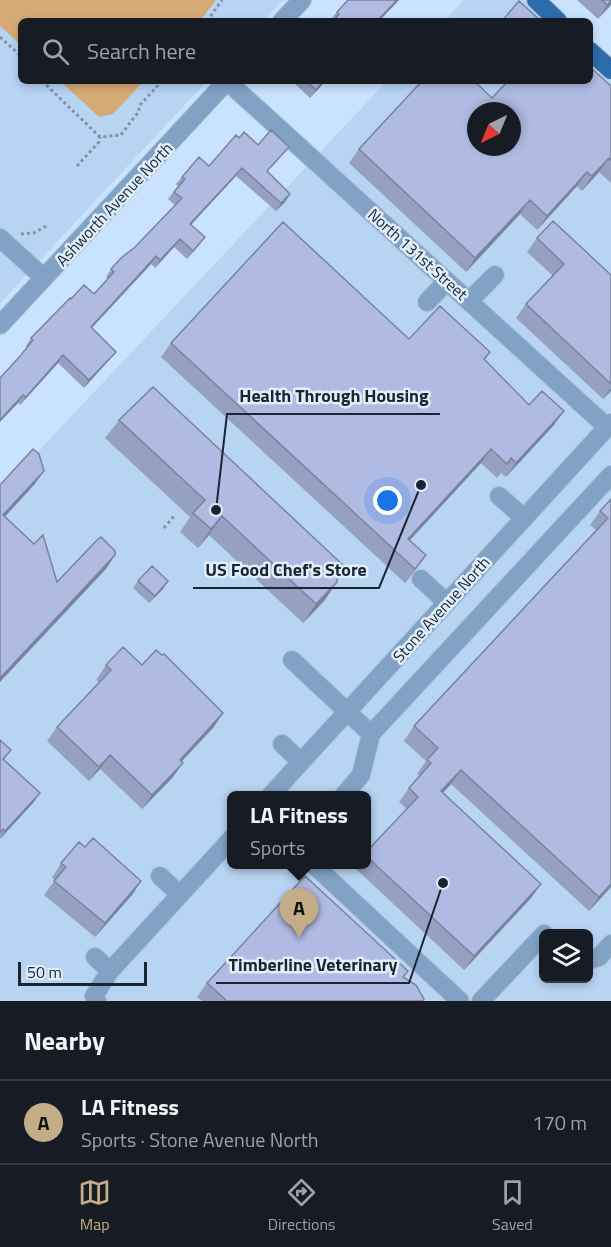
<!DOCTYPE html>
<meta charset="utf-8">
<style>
:root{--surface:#171b24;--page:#20242c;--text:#f1f3f6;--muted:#9ea1a6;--line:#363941;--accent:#c2ad87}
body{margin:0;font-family:"Titillium Web",sans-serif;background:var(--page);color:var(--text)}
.controls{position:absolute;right:18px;bottom:18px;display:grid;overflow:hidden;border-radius:9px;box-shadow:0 3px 9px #0003}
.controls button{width:54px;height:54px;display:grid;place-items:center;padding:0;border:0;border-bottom:2px solid var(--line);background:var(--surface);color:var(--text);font:30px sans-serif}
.compass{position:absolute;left:467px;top:102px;width:54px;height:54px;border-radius:50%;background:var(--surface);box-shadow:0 3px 9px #0003;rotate:223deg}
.scale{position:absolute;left:18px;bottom:15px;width:129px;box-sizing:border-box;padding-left:6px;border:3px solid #1a2532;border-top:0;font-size:16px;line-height:21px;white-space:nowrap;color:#1a2532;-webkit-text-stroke:4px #e1eefb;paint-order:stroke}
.you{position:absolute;left:388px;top:501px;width:21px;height:21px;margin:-15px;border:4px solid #fff;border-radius:50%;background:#1a73e8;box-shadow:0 0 0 9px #1a73e833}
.badge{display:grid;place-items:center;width:39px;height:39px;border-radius:50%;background:var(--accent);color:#111;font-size:20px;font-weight:700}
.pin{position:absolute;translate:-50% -50px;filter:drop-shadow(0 2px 3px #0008)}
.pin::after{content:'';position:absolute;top:32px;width:21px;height:18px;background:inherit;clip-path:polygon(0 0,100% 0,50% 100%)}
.popup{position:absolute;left:227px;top:791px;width:144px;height:78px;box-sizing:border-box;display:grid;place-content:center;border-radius:9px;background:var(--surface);filter:drop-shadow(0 2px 4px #0005);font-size:20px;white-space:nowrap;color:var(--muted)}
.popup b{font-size:22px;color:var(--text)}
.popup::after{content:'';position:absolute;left:50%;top:100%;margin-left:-12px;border:12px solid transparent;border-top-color:var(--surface)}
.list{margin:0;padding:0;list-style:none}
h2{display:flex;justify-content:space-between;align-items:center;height:78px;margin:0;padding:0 24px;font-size:26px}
h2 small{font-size:20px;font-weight:400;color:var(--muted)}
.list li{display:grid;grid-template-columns:39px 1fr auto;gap:18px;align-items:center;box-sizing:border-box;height:84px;padding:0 24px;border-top:2px solid var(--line)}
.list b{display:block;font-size:22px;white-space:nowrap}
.list p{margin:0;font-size:20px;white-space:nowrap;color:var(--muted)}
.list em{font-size:20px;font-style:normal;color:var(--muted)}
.icon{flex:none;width:33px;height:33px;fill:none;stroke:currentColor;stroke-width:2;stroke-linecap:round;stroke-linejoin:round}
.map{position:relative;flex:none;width:611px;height:1001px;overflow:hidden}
.search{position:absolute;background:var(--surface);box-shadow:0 3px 9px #0003;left:18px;right:18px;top:18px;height:66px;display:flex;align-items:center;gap:15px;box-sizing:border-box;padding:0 21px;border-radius:9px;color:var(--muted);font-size:22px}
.sheet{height:162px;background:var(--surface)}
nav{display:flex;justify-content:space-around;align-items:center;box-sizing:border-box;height:84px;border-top:2px solid var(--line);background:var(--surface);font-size:16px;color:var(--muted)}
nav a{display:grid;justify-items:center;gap:3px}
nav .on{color:var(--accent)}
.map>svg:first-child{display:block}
.built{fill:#b8d4f3;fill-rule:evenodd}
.green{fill:#d6aa75}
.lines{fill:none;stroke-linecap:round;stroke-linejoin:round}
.minor-casing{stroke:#aac0d8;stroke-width:20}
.major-casing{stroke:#aac0d8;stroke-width:20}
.path{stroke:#8093a8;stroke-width:3;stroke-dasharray:3 3;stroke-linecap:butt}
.minor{stroke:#82a2c5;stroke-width:18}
.major{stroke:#2c6cac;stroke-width:18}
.wall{fill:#96a1c2}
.shaded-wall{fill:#7a839e}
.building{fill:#afbbe2;stroke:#7a839e;stroke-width:1.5;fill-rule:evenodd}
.labels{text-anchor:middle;stroke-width:5;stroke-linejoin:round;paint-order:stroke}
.street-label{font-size:16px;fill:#1a2532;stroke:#e1eefb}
.leader{fill:none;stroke:#1a2532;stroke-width:2}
.callout-dot{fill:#1a2532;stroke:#e1eefb;stroke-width:2}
.callout-label{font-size:18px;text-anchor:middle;font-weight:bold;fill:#1a2532;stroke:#e1eefb;stroke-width:5;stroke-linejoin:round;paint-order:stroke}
</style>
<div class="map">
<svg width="611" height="1001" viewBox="0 0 611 1001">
<rect width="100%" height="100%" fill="#c9e2fd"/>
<path class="built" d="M0 0H283L263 21H21V81H207L0 303Z
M464 0H536L558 21H444Z
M590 51 611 70V1001H0V492L387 81H590ZM476 111H512V147H476ZM232 796H366V864H232ZM544 934H588V978H544Z"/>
<path class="green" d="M0 0H216L200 21H21V45L0 26Z
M60 81H144L113 114 99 117Z"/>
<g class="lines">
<g class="minor-casing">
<path id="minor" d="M282 21 302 0
M227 81 607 427
M0 238 44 278
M469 301 495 275
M427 302 447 281
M0 325 227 81
M499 496 524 518
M421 579 447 603
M292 660 371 734
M282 744 301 762
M270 796 611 423
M343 796 361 775 371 734 611 475
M313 864 460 1001
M160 876 180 895
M95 957 110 971
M588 960 599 957 611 944
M97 1001 94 996 110 971 232 838
M481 1001 544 934"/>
</g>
<g class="major-casing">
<path id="major" d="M536 0 558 21
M590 51 611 70"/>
</g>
<path class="path" d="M207 21 222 0
M0 37 21 56
M42 81 100 137 121 135 139 111V106L162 81
M77 166 99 142 100 137
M21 234 34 233 48 225
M164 528 174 516"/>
<use href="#minor" class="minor"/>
<use href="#major" class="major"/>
</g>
<path class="wall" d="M348 0H399L379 21H333L331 19 337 12Z
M577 0H611L598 19Z
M292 81H325L310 98Z
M611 86V183L599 172 582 191 577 186 537 230 520 214 466 272 349 163 359 149 492 98Z
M239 138 258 145 289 147 283 154 267 171 290 194 285 202 276 211 236 176 191 225 199 245 187 259 174 247 155 268 151 264 92 328 110 359 84 388 58 363 20 405 18 403 21 355 27 348 26 346 31 338 71 299 94 294 108 279 106 277 111 269 135 247 175 205 168 199 178 186 176 184 182 177 209 166Z
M537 238 611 275V391L603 399 516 318 526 304 553 276 527 252Z
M409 339 490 352 485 360 529 405 554 425 506 477 501 473 497 478 481 463 410 540 426 555 405 583 161 357 171 343Z
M119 420 345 567 337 578V582L324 601 303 623 209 535 198 548 180 532 190 517 105 438Z
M611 499V887L589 911 451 784 443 793 541 884 531 898 464 970 355 868 357 864H366V852L407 809 399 802 409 788 420 776 417 774 426 761 404 741 414 726 596 530 590 525 600 511Z
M138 581H168L163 589 149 603 133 588Z
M106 665H142L223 713 213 728 181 761 173 777 142 809 100 769 89 781 47 741 57 727 99 682 96 680Z
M0 740 11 750 4 760 33 803 0 839Z
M85 847 141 881 132 895 95 937 44 895 55 880 52 878 61 863Z
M404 977 423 1001H202L197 997 207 983Z"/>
<path class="shaded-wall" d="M397 0H399L379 21H377Z
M611 1V5L598 19 607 5Z
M324 81 322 85 310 98 316 90Z
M609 158 599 172 582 191 592 176Z
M242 168 236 176 184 232 190 224Z
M587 172 577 186 537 230 547 216Z
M290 194 285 202 276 211 281 203Z
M530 200 520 214 466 272 475 258Z
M205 237 199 245 187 259 193 251Z
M180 239 174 247 155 268 160 260Z
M156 256 151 264 85 335 91 327Z
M116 352 110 359 84 388 89 380Z
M63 355 58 363 20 405 26 397Z
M611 388V391L603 399Z
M23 395 18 403 0 422V420Z
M564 411 554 425 506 477 516 463Z
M491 449 481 463 398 553 408 539Z
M44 471 34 485 0 522 3 515Z
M222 516 209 535 198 548 211 529Z
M115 555 106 569 0 682V678Z
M426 555 416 569 405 583 415 569Z
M168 581 163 589 149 603 155 596Z
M337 582 324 601 303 623 316 604Z
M223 713 213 728 170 774 180 760Z
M110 755 100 769 89 781 99 767Z
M183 763 173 777 142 809 152 795Z
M461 770 451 784 431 805 441 791Z
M40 793 33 803 0 839 5 831Z
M141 881 132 895 95 937 105 923Z
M541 884 531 898 464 970 474 956Z
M611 884V887L589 911 599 897Z"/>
<path class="building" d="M348 0H397L377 21H337L335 19 339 14 337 12Z
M602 0H611V1L607 5Z
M519 1 541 21H502Z
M590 67 611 86V160L609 158 592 176 587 172 547 216 530 200 475 258 359 149 422 81H474L492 98 508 81H590ZM476 111H512V147H476Z
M306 81H324L316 90Z
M271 130 289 147 267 171 290 194 281 203 242 168 190 224 205 237 193 251 180 239 160 260 156 256 91 327 116 352 89 380 63 355 26 397 23 395 0 420V378L21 355 33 340 31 338 70 298 71 299 84 285 94 294 114 272 111 269 121 258 135 247 182 198 174 192 185 179 182 177 199 157 209 166 236 135 239 138 244 132 258 145Z
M553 221 611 275V384L526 304 564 264 537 238Z
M283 222 409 339 440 306 490 352 484 359 529 405 542 391 564 411 516 463 511 458 507 464 491 449 408 539 426 555 415 569 171 343Z
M153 387 345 567 337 576V582L316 604 222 516 211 529 193 513 205 500 119 420Z
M33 449 39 454 44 471 3 515 34 544 43 535 57 582 98 539 101 537 115 551V555L0 678V485Z
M611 499V884L599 897 461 770 441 791 541 884 474 956 366 856V852L418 797 409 788 431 763 427 760 438 748 414 726 608 518 600 511Z
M152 566 168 581 155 596 138 581Z
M123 647 142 665 156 650 162 655 164 654 223 713 180 760 183 763 152 795 110 755 99 767 57 727 111 670 106 665Z
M0 740 11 750 3 759 40 793 5 831 3 829 0 832Z
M93 838 141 881 105 923 54 881 66 867 61 863 79 842 85 847Z
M305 876 408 971 403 977 416 985 424 999 423 1001H227L207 983Z"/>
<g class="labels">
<g class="street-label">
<text transform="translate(114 204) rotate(-47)" y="6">Ashworth Avenue North</text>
<text transform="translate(418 254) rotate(42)" y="6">North 131st Street</text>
<text transform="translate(441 609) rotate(-48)" y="6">Stone Avenue North</text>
</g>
</g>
<path class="leader" d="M216 510L227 414H440M421 485L379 588H193M443 883L409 983H216"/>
<g class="callout-dot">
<circle cx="216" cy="510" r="6"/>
<circle cx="421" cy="485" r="6"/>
<circle cx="443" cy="883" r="6"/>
</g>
<g class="callout-label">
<text x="334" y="402">Health Through Housing</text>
<text x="286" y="576">US Food Chef's Store</text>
<text x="313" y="971">Timberline Veterinary</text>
</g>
</svg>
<div class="controls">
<button><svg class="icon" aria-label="layers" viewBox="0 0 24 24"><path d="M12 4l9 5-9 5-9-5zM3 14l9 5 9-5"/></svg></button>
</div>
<svg class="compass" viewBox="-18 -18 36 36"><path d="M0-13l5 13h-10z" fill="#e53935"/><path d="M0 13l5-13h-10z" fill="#9ea1a6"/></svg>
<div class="scale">50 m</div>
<div class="you"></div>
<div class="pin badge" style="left:299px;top:938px">A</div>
<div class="popup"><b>LA Fitness</b>Sports</div>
<div class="search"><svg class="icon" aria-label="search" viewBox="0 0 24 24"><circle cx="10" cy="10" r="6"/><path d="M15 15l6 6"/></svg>Search here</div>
</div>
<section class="sheet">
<h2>Nearby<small></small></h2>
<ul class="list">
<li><span class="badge">A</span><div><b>LA Fitness</b><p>Sports · Stone Avenue North</p></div><em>170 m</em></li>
</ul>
</section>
<nav>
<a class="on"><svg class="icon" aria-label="map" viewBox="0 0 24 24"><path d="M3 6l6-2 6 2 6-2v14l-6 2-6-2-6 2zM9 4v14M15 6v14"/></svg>Map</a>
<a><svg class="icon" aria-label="directions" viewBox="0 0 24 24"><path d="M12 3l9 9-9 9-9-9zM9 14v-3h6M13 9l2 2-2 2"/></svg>Directions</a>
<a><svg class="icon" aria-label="saved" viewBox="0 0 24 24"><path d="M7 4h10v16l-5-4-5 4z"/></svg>Saved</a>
</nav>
